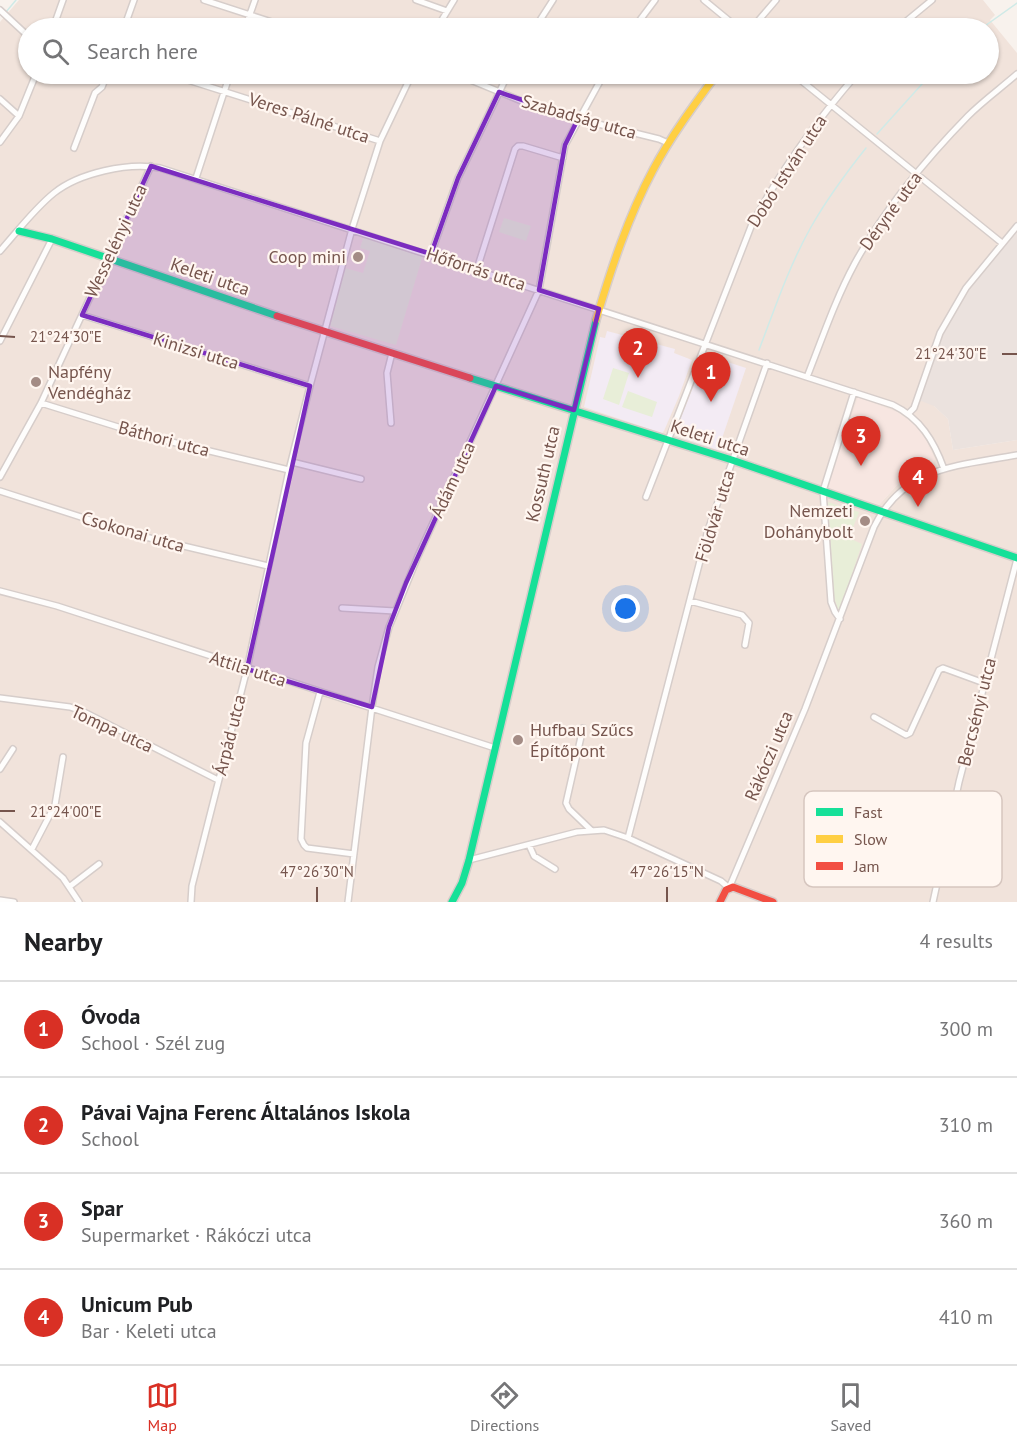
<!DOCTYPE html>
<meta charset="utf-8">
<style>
:root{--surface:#fff;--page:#f6f6f6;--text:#202124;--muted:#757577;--line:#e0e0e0;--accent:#d93025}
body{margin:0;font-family:"PT Sans",sans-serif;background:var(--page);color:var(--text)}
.you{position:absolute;left:626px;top:609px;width:21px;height:21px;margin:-15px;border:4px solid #fff;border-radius:50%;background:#1a73e8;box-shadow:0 0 0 9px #1a73e833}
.badge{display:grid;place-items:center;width:39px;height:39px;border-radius:50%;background:var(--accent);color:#fff;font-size:20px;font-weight:700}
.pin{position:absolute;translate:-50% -50px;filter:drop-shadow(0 2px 3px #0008)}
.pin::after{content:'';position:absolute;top:32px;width:21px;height:18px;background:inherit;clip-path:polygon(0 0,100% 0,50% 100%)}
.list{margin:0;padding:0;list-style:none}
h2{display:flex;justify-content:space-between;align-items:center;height:78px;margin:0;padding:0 24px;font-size:26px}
h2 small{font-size:20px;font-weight:400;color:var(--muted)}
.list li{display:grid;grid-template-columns:39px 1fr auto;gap:18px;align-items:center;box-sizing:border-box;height:96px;padding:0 24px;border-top:2px solid var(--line)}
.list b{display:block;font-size:22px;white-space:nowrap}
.list p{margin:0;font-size:20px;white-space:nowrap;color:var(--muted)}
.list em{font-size:20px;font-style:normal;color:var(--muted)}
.icon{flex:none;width:33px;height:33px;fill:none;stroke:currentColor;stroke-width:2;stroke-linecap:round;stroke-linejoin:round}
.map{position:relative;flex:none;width:1017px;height:902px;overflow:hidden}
.search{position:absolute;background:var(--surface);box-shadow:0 2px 4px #0004;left:18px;right:18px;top:18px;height:66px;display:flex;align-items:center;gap:15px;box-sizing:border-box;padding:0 21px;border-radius:33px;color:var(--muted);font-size:22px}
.sheet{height:462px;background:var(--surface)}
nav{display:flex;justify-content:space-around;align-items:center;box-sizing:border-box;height:84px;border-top:2px solid var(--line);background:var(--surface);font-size:16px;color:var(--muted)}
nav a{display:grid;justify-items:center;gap:3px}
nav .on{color:var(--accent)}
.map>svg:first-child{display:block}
.residential{fill:#f1e3db;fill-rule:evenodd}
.commercial{fill:#f7e6e1}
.industrial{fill:#ebe2de}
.education{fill:#f3ebf4}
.green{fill:#e8eed8}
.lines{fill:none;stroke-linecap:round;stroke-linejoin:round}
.stream{stroke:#cfeae7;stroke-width:1.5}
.street-casing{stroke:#d6cdca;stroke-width:8}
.fast-casing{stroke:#d7cdca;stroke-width:10}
.slow-casing{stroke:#d7cdca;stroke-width:10}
.jam-casing{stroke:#d7cdca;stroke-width:10}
.street{stroke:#fefdfc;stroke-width:5}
.fast{stroke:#16e098;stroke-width:7}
.slow{stroke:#ffcf43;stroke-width:7}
.jam{stroke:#f24e42;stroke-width:7}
.marked{fill:#7b2cbf;fill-opacity:0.2;stroke:#7b2cbf;stroke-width:4.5;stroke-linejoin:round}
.ticks{fill:none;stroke:#76554d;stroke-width:2}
.poi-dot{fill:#a48c85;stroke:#fff6f0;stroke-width:2}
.labels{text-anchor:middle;stroke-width:4.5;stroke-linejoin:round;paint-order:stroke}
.street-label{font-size:18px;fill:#76554d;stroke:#fff6f0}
.poi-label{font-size:18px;fill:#76554d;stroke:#fff6f0;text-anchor:end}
.key{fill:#fff6f0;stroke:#d6c6bf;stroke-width:1.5}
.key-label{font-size:16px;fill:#76554d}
.ticks-label{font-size:15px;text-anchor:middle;fill:#76554d;stroke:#fff6f0;stroke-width:4.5;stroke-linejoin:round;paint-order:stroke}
</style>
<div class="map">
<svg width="1017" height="902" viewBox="0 0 1017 902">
<rect width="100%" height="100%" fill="#f8f2ed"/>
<path class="residential" d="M19 0H983L995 15 990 20 1017 53V230L934 406 948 419 953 450 1017 440V902H0V22ZM28 28H988V74H28ZM897 412 920 429 933 465 897 485 878 506Z"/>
<path class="commercial" d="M858 397 897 412 921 429 935 459 933 465 897 485 878 506 826 489Z"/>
<path class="industrial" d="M1017 230V440L953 450 948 419 934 406 919 400 944 333 970 289 1004 244Z"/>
<path class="education" d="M607 331 675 349 674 353 692 360 679 396 664 431 662 433 584 407 600 337 605 338Z
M706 355 746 368 718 450 674 435Z"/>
<path class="green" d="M504 218 531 226 526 241 499 232Z
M364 236 423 255 396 345 330 326 345 268 363 273 370 251 360 248Z
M613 368 629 373 619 405 603 399Z
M628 391 657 402 652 417 622 407Z
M828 502 859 512 849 538 862 544 839 613 834 597Z"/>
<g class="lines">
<path class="stream" d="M6 12 16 0
M982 28 1017 3
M877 134 931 74
M759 350C775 308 789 266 811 227 827 199 846 173 866 148"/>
<g class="street-casing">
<path id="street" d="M204 0 290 28
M416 0 447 11
M704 0 738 28
M0 10 28 36
M53 28 63 0
M124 28 134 0
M245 28 255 0
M437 28 454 0
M535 28 553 0
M634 28 655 0
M752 28 776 0
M898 28 932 0
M169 74 380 141
M456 74 524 102 578 119 659 139 668 143
M793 74 1002 243
M0 99 19 116
M0 142 19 116 36 74
M74 148 95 93 102 87 107 74
M196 178 230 74
M0 251C17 232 34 209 54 193 79 173 128 162 160 168L893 405C920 418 934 441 944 469
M431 254 458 178 508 74
M477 269 515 149 518 146H523L563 158
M82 315 310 386
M0 341 52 239
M807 377C822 339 835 300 855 263 884 210 926 159 968 116 983 101 1001 88 1017 74
M41 403 147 436 289 470
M908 414 914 408 940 333 966 288 1017 226
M391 423 387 373 392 353
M292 462 361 479
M0 477 41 403 151 166
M0 491 137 535 268 566
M646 497 752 224C781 170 817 120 857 74
M0 591 57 606 495 748
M690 601 742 615 749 623 745 645
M342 608 395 611
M840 619 835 612 831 602 823 491 854 392
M320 692 306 743 301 839 304 845 307 848 354 854
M0 698 70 707 84 712 218 780
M874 717 906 735 910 733 939 670 943 668 984 683
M583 728 566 803 569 809 591 830
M0 769 13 749
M0 822 63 878 79 902
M628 838 708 530 767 363
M529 845 534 856 555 869
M32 849 55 805 63 757
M469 860 577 832 604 830 628 838 721 881 729 888 805 709 874 527C904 466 958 466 1017 455
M69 887 99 864
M0 900 14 902
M191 902 192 886 247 669 289 470 310 386 352 229 380 141 412 74
M348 902 372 707 378 667 389 627 418 556 539 290 565 145 604 74
M933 902 959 782 1017 559"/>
</g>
<g class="fast-casing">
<path id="fast" d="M19 231 52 239 277 316
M470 378 732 460 1017 558
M452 902 462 883 469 860 596 320"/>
</g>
<g class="slow-casing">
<path id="slow" d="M596 320C611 269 628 217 653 170 671 136 694 105 717 74"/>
</g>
<g class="jam-casing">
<path id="jam" d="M277 316 470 378
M720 902 726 890 733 887 773 902"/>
</g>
<use href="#street" class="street"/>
<use href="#fast" class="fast"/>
<use href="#slow" class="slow"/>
<use href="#jam" class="jam"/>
</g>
<path class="marked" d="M499 92 578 119 565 145 539 290 599 309 574 410 496 386 406 583 389 627 372 707 247 669 310 386 82 315 151 166 431 254 458 178Z"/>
<path class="ticks" d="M0 336 15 337M1002 354H1017M0 811H15M317 902V887M667 902V887"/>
<g class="poi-dot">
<circle cx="358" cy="257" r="6"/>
<circle cx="36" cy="382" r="6"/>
<circle cx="865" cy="521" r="6"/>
<circle cx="518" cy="740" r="6"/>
</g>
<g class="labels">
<g class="street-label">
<text transform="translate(579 117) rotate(16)" y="6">Szabadság utca</text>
<text transform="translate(309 118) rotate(18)" y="6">Veres Pálné utca</text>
<text transform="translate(787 171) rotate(-57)" y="6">Dobó István utca</text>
<text transform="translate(891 211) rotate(-54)" y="6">Déryné utca</text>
<text transform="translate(116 241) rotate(-65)" y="6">Wesselényi utca</text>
<text transform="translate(476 269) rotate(18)" y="6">Hőforrás utca</text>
<text transform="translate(210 277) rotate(19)" y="6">Keleti utca</text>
<text transform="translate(196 351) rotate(17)" y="6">Kinizsi utca</text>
<text transform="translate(710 438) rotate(18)" y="6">Keleti utca</text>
<text transform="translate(164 439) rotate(15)" y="6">Báthori utca</text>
<text transform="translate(543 474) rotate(-77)" y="6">Kossuth utca</text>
<text transform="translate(453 480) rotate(-65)" y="6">Ádám utca</text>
<text transform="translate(715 516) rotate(-73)" y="6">Földvár utca</text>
<text transform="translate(133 532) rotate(16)" y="6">Csokonai utca</text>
<text transform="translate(248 669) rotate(18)" y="6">Attila utca</text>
<text transform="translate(977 712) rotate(-76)" y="6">Bercsényi utca</text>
<text transform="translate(112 729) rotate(25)" y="6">Tompa utca</text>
<text transform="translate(230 735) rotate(-76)" y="6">Árpád utca</text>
<text transform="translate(769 756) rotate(-67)" y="6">Rákóczi utca</text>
</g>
<g class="poi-label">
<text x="346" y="263">Coop mini</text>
<text x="48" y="378" text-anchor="start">Napfény<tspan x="48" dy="21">Vendégház</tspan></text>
<text x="853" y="517">Nemzeti<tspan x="853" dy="21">Dohánybolt</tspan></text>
<text x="530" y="736" text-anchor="start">Hufbau Szűcs<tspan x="530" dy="21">Építőpont</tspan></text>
</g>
</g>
<rect x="804" y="791" width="198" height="96" rx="9" class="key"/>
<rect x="816" y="808" width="27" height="8" fill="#16e098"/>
<rect x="816" y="835" width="27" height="8" fill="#ffcf43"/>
<rect x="816" y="862" width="27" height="8" fill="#f24e42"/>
<g class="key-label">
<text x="854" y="818">Fast</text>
<text x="854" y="845">Slow</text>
<text x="854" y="872">Jam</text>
</g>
<g class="ticks-label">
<text x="66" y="342">21°24'30"E</text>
<text x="951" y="359">21°24'30"E</text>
<text x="66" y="817">21°24'00"E</text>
<text x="317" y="877">47°26'30"N</text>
<text x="667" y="877">47°26'15"N</text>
</g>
</svg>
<div class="you"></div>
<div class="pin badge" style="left:711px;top:402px">1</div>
<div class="pin badge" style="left:638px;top:378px">2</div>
<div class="pin badge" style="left:861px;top:466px">3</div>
<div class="pin badge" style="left:918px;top:507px">4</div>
<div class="search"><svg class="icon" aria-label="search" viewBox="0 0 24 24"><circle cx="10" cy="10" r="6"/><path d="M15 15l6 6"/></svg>Search here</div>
</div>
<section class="sheet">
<h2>Nearby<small>4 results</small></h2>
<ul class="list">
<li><span class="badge">1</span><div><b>Óvoda</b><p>School · Szél zug</p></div><em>300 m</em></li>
<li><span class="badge">2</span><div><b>Pávai Vajna Ferenc Általános Iskola</b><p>School</p></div><em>310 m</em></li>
<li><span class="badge">3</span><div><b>Spar</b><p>Supermarket · Rákóczi utca</p></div><em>360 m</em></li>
<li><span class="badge">4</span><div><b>Unicum Pub</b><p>Bar · Keleti utca</p></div><em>410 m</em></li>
</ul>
</section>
<nav>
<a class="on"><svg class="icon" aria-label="map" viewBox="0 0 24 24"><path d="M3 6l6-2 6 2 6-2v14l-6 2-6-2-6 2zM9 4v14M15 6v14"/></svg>Map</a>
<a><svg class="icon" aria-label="directions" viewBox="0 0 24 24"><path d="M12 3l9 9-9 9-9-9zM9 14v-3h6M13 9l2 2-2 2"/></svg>Directions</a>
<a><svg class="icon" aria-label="saved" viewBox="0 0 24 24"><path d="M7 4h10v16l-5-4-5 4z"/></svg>Saved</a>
</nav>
